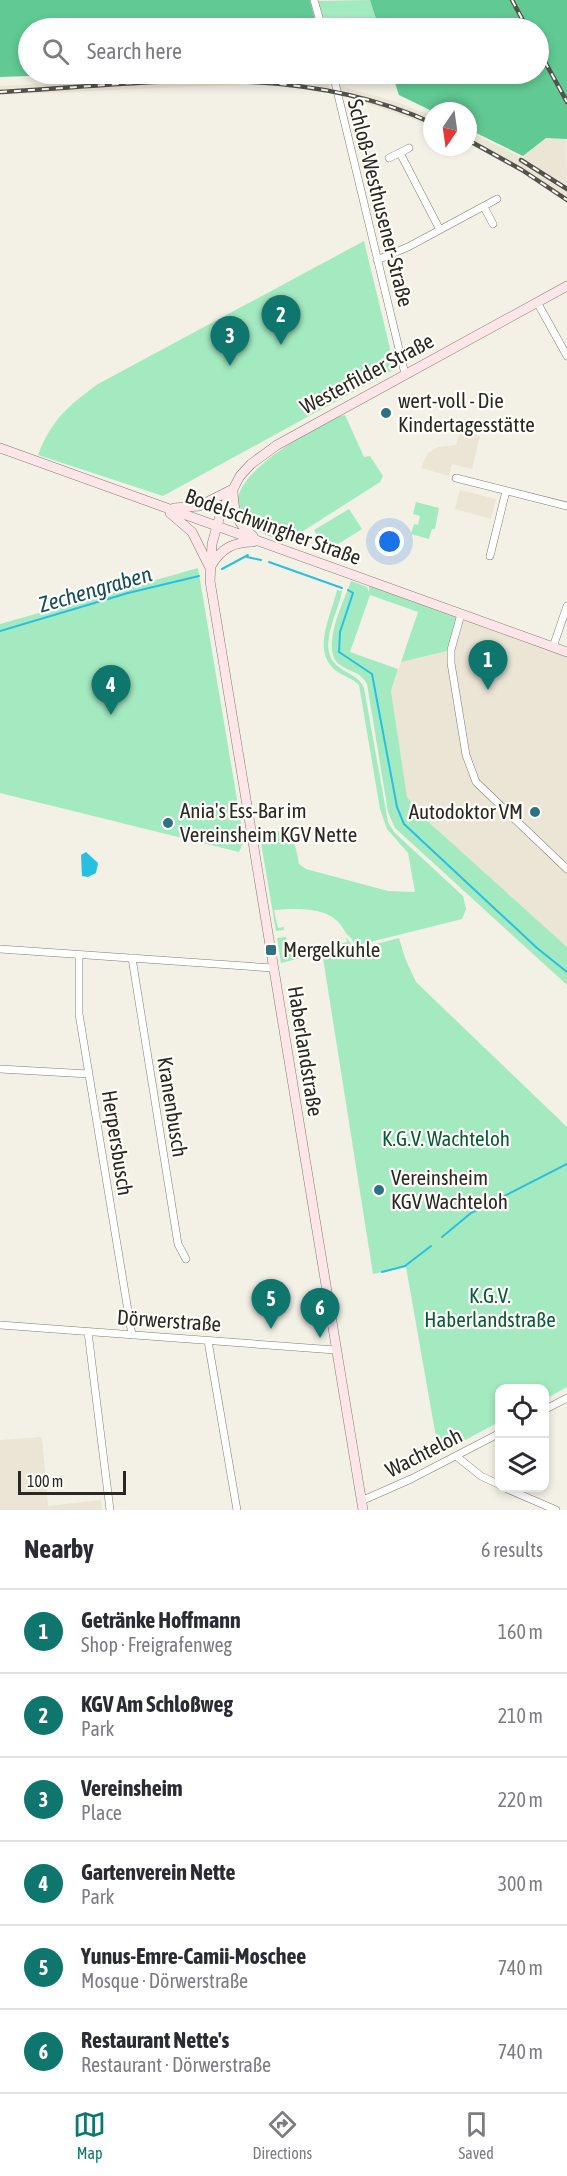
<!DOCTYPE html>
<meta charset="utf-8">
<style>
:root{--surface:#fff;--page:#f7f7f7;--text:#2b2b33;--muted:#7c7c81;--line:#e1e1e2;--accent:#0f766e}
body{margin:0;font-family:"Asap Condensed",sans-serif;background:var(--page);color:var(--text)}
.controls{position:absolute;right:18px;bottom:18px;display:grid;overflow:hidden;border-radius:12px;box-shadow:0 3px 9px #0003}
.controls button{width:54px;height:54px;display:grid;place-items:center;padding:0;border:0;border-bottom:2px solid var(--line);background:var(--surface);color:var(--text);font:30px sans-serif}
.compass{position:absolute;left:423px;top:102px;width:54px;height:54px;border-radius:50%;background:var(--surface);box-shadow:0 3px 9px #0003;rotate:193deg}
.scale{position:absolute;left:18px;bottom:15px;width:108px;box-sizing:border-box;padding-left:6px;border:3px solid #292825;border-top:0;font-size:16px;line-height:21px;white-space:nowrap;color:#292825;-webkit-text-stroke:4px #fffef9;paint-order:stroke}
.you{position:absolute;left:390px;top:542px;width:21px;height:21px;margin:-15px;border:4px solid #fff;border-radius:50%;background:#1a73e8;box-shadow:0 0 0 9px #1a73e833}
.badge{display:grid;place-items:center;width:39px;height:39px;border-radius:50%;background:var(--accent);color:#fff;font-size:20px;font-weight:700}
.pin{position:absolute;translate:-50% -50px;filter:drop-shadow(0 2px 3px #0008)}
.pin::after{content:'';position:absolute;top:32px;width:21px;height:18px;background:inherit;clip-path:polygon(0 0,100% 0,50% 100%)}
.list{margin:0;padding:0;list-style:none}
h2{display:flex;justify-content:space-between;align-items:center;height:78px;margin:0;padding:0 24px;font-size:26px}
h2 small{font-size:20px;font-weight:400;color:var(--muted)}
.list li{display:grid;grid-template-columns:39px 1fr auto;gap:18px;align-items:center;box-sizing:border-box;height:84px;padding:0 24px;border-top:2px solid var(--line)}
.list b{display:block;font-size:22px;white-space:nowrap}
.list p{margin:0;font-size:20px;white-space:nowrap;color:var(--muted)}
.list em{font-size:20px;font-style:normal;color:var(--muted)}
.icon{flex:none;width:33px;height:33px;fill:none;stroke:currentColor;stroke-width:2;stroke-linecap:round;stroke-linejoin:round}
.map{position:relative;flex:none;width:567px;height:1510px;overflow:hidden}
.search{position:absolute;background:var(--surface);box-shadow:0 3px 9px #0003;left:18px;right:18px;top:18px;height:66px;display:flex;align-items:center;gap:15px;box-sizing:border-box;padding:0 21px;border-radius:33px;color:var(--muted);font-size:22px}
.sheet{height:582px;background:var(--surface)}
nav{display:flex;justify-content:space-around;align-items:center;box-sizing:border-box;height:84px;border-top:2px solid var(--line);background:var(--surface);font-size:16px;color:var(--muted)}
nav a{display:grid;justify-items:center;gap:3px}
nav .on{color:var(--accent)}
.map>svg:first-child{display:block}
.built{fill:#eae5d4}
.green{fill:#a4eac1}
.forest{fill:#61c993}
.water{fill:#27c0e0}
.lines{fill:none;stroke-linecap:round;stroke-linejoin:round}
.stream{stroke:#27c0e0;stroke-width:2}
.street-casing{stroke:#7f7d74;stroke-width:8}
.secondary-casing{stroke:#7f7d74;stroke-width:10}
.street{stroke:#fff;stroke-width:7}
.secondary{stroke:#fde5e8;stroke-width:9}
.rail-casing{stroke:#52514c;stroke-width:4.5}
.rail{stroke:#fffef9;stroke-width:2;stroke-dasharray:7;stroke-linecap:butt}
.poi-dot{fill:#2e7282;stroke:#fffef9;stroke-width:2}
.labels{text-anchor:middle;stroke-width:4.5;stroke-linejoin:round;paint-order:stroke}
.street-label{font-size:21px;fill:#292825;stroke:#fffef9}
.poi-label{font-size:21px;fill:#292825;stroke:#fffef9;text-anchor:start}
.park-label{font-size:21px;fill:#075b39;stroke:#fffef9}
.water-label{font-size:22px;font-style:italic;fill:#124e5b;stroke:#fffef9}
</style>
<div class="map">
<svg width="567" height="1510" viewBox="0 0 567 1510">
<rect width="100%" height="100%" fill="#f3f0e6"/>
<path class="built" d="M262 74 328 82 331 93 292 86 252 84 0 95V86Z
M337 85 396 102 432 116V126L339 94Z
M468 131 522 158 546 138H566L567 203 523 173 468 143Z
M460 431 480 436 472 469 452 464 449 476 421 468 428 453 438 447 456 445Z
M460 490 496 499 491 519 455 509Z
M461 614 567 652V947L422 816 407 797 391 691 401 662 451 650Z
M42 1437 48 1506 101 1500 102 1510H0V1440Z"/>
<path class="green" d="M370 0 377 21 343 28H317L310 1Z
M364 241 395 369 163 496 38 455C52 419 68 406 98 384Z
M345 415 364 457 370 456 383 476 380 482 286 542C272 536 251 532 242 519 214 480 311 431 336 417Z
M416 502 439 508 435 529H432L429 539 411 534 414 524 418 525 420 516 413 514Z
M349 509 362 529 327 551 314 530Z
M198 568 244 841 239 852 0 793V624Z
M351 581 367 587 369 592V582L461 614 451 650 401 662 418 612 370 595 350 652 398 669 391 691 407 797 422 816 567 947V985L395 828 388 812 367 684C361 672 350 672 340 665 319 650 344 601 351 581Z
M337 590 342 591C338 614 315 650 339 667 349 675 359 676 364 688L388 822 394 832 463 896 466 909 462 919 362 944 355 945C352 937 347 936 344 930 332 906 298 908 274 910L278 928 284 927V930L276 931 259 831C290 829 294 834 299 864L306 869 388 891 415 892 408 853 387 829 380 809 359 685C352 678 343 676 335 670 311 650 332 614 337 590Z
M286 937 291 955 347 942 346 937 352 945 281 963 277 938Z
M399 938 405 958 416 982 567 1127V1387L545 1399 544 1388H500L499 1422 439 1454 406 1267 373 1274 323 958Z"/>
<path class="forest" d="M0 0H314L310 1 317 28H28V74H84L0 77Z
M370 0H567V139L546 138 523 156 468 129V111H432L399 95 392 74H538V28H379Z"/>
<path class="water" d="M86 852 98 863 96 873 88 877 82 876 81 855Z"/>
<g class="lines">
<path class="stream" d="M247 557 261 560
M269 562 342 588
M222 569 248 555
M348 590 353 593 340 632 339 652 372 674 397 807 404 824 537 948 567 972
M0 631 128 593 199 576
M442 1237 471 1213 567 1164
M382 1272 405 1266 431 1246"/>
<g class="street-casing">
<path id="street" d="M314 0 322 28
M333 74 405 374
M400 153 440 230
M389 158 409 148
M484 207 493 224
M377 260 408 247 497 199
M537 302 567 356
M456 478 567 506
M490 556 506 491
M461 614 451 650V663L466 755 476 782 567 869
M553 647 567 606
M0 949 273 968
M79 955V1014L132 1335
M132 958 178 1244 186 1259
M0 1069 89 1074
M0 1325 335 1350
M88 1332 110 1510
M208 1341 237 1510
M544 1410 567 1398
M456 1456 481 1476 500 1485
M505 1488 556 1510
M361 1501 411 1479 500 1433"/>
</g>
<g class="secondary-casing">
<path id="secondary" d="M0 448 567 652
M233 492C234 512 237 524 253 536
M174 508 199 506 233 489
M170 513 192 532 209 566
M211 566C221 548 234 542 253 542
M363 1510 210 581 212 544 221 512 240 476 251 464 277 445 567 286"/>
</g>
<use href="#street" class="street"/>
<use href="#secondary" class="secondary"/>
<g class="rail-casing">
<path id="rail" d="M512 0 527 28
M538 49 567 102
M0 92C146 84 295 60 432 123
M468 140 522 170 567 200
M521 160 567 189"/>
</g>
<use href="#rail" class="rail"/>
</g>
<g class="poi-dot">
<circle cx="386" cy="413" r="6"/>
<circle cx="535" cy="812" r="6"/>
<circle cx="168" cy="823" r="6"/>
<rect x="265" y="944" width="12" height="12" rx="3"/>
<circle cx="379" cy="1190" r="6"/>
</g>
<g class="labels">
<g class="street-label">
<text transform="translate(380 203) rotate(76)" y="7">Schloß-Westhusener-Straße</text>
<text transform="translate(367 374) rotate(-28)" y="7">Westerfilder Straße</text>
<text transform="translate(273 527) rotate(20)" y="7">Bodelschwingher Straße</text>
<text transform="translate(305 1051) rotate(81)" y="7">Haberlandstraße</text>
<text transform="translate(172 1107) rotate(81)" y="7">Kranenbusch</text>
<text transform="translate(117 1143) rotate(81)" y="7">Herpersbusch</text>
<text transform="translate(169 1321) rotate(4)" y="7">Dörwerstraße</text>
<text transform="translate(424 1453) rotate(-27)" y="7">Wachteloh</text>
</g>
<g class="poi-label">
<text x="398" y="408">wert-voll - Die<tspan x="398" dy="24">Kindertagesstätte</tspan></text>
<text x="180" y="818">Ania's Ess-Bar im<tspan x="180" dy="24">Vereinsheim KGV Nette</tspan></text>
<text x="523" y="819" text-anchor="end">Autodoktor VM</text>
<text x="283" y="957">Mergelkuhle</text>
<text x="391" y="1185">Vereinsheim<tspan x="391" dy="24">KGV Wachteloh</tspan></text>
</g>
<g class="park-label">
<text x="446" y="1146">K.G.V. Wachteloh</text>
<text x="490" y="1303">K.G.V.<tspan x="490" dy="24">Haberlandstraße</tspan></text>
</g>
<g class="water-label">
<text transform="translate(95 589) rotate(-16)" y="8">Zechengraben</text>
</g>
</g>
</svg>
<div class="controls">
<button><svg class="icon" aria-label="locate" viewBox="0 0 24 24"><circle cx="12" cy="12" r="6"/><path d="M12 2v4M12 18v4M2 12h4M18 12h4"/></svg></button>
<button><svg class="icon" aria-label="layers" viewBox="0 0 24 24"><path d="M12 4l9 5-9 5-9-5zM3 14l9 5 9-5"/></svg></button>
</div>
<svg class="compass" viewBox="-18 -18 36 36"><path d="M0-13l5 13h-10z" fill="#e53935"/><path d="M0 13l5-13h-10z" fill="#7c7c81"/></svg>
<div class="scale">100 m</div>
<div class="you"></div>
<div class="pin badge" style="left:488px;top:690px">1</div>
<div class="pin badge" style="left:281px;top:345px">2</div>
<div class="pin badge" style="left:230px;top:366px">3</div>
<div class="pin badge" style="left:111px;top:715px">4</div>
<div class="pin badge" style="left:271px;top:1329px">5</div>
<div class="pin badge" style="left:320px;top:1338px">6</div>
<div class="search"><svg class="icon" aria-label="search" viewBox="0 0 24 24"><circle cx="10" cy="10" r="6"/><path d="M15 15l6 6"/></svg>Search here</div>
</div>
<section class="sheet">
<h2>Nearby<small>6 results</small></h2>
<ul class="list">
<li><span class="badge">1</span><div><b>Getränke Hoffmann</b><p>Shop · Freigrafenweg</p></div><em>160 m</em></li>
<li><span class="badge">2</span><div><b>KGV Am Schloßweg</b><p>Park</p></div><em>210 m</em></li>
<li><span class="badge">3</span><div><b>Vereinsheim</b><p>Place</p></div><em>220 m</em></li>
<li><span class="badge">4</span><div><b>Gartenverein Nette</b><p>Park</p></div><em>300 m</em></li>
<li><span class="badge">5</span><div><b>Yunus-Emre-Camii-Moschee</b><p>Mosque · Dörwerstraße</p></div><em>740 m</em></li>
<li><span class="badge">6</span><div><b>Restaurant Nette's</b><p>Restaurant · Dörwerstraße</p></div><em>740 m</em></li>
</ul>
</section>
<nav>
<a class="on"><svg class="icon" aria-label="map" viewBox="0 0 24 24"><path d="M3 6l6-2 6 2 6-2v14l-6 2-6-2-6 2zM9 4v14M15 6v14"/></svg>Map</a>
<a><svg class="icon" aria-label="directions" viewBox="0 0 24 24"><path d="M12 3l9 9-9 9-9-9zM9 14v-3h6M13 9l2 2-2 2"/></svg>Directions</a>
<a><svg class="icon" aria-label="saved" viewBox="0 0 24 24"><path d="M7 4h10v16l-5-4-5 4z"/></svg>Saved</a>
</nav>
